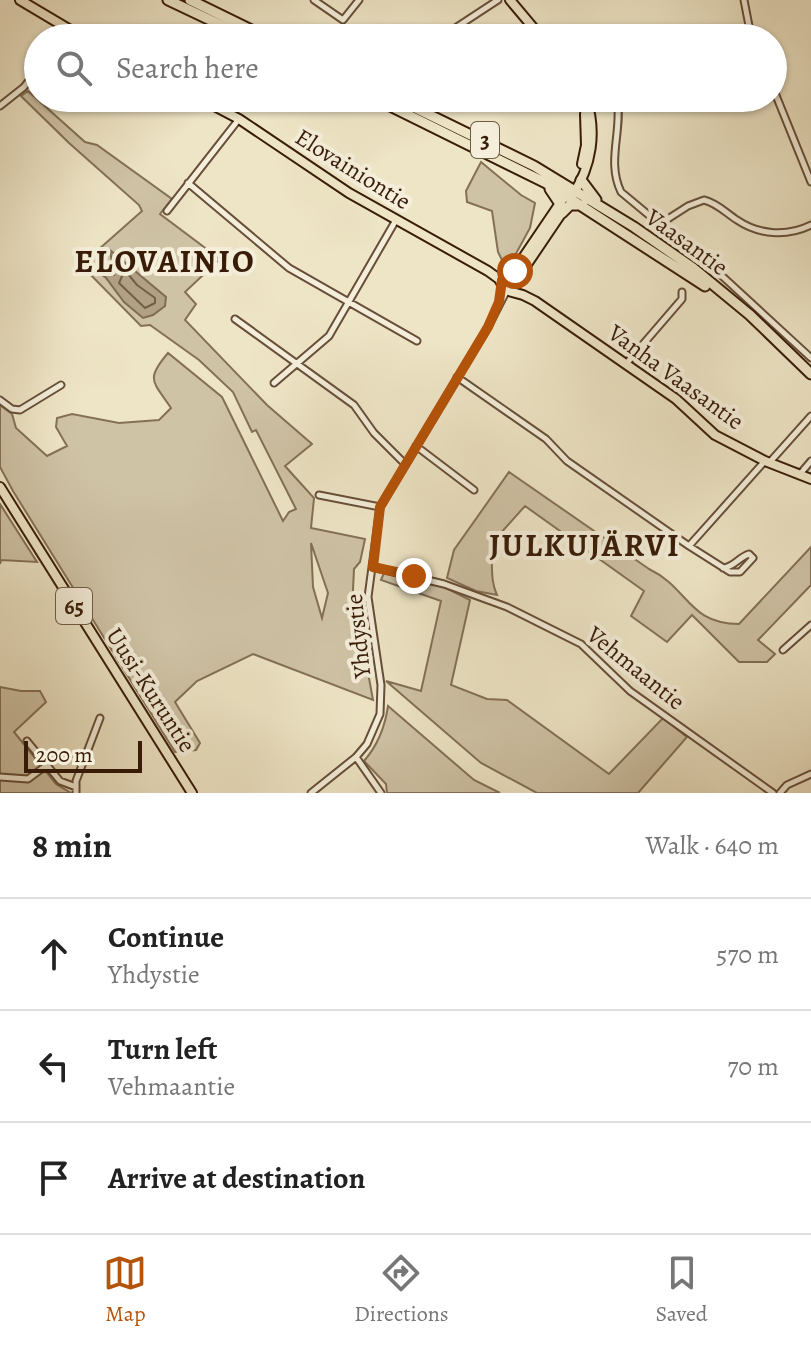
<!DOCTYPE html>
<meta charset="utf-8">
<style>
:root{--surface:#fff;--page:#f6f6f6;--text:#222;--muted:#767676;--line:#e0e0e0;--accent:#b45309}
body{margin:0;font-family:Alegreya,serif;background:var(--page);color:var(--text)}
.scale{position:absolute;left:24px;bottom:20px;width:118px;box-sizing:border-box;padding-left:8px;border:4px solid #381c08;border-top:0;font-size:22px;line-height:28px;white-space:nowrap;color:#381c08;-webkit-text-stroke:6px #f4eeda;paint-order:stroke}
.stop{position:absolute;width:24px;height:24px;margin:-18px;border:6px solid #b45309;border-radius:50%;background:#fff}
.stop.end{background:#b45309;border-color:#fff;box-shadow:0 2px 8px #0008}
.list{margin:0;padding:0;list-style:none}
h2{display:flex;justify-content:space-between;align-items:center;height:104px;margin:0;padding:0 32px;font-size:34px}
h2 small{font-size:26px;font-weight:400;color:var(--muted)}
.list li{display:grid;grid-template-columns:52px 1fr auto;gap:24px;align-items:center;box-sizing:border-box;height:112px;padding:0 32px;border-top:2px solid var(--line)}
.list b{display:block;font-size:30px;white-space:nowrap}
.list p{margin:0;font-size:26px;white-space:nowrap;color:var(--muted)}
.list em{font-size:26px;font-style:normal;color:var(--muted)}
.icon{flex:none;width:44px;height:44px;fill:none;stroke:currentColor;stroke-width:2;stroke-linecap:round;stroke-linejoin:round}
.map{position:relative;flex:none;width:811px;height:793px;overflow:hidden}
.search{position:absolute;background:var(--surface);box-shadow:0 2px 6px #0004;left:24px;right:24px;top:24px;height:88px;display:flex;align-items:center;gap:20px;box-sizing:border-box;padding:0 28px;border-radius:44px;color:var(--muted);font-size:30px}
.sheet{height:440px;background:var(--surface)}
nav{display:flex;justify-content:space-around;align-items:center;box-sizing:border-box;height:112px;border-top:2px solid var(--line);background:var(--surface);font-size:22px;color:var(--muted)}
nav a{display:grid;justify-items:center;gap:4px}
nav .on{color:var(--accent)}
.map>svg:first-child{display:block}
.green{fill:#cfc3a6;stroke:#847057;stroke-width:2;fill-rule:evenodd}
.water{fill:#b0a185;stroke:#806c53;stroke-width:2}
.lines{fill:none;stroke-linecap:round;stroke-linejoin:round}
.shore{stroke:#745e46;stroke-width:2}
.minor-casing{stroke:#664e38;stroke-width:9}
.major-casing{stroke:#381c08;stroke-width:12}
.highway-casing{stroke:#381c08;stroke-width:13}
.minor{stroke:#f4eeda;stroke-width:5}
.major{stroke:#eee5c6;stroke-width:8}
.highway{stroke:#eee5c6;stroke-width:9}
.route{stroke:#b45309;stroke-width:10}
.labels{text-anchor:middle;stroke-width:8;stroke-linejoin:round;paint-order:stroke}
.shield{fill:#f4eeda;stroke:#705b47;stroke-width:2}
.shield-label{font-size:22px;font-weight:bold;fill:#381c08}
.street-label{font-size:24px;fill:#381c08;stroke:#f4eeda}
.district-label{font-size:32px;font-weight:bold;letter-spacing:2px;fill:#381c08;stroke:#f4eeda}
</style>
<div class="map">
<svg width="811" height="793" viewBox="0 0 811 793">
<rect width="100%" height="100%" fill="#eee5c6"/>
<filter id="stains"><feTurbulence type="fractalNoise" baseFrequency=".0025" numOctaves="4"/><feColorMatrix values="0 0 0 0 .2 0 0 0 0 .09 0 0 0 0 .02 0 0 0 .5 -.17"/></filter>
<radialGradient id="worn" r=".72"><stop offset=".6" stop-color="#630" stop-opacity="0"/><stop offset="1" stop-color="#630" stop-opacity=".3"/></radialGradient>
<path class="green" d="M28 91 85 142 97 145 172 199 160 214 220 259 185 292 196 304 185 320 267 405 312 444 285 466 314 498 311 528 365 539 360 562 354 569 353 590 373 700 253 654 197 681 175 702 200 743 196 750 175 752 13 491 0 467V405L12 414 16 428 47 456 67 446 56 427 57 418 72 414 119 423 159 420 171 408C153 381 145 380 168 353L222 397 283 521 289 512 296 509 256 430 252 432 233 392 199 360 150 325 141 326 81 265 142 211 139 205 69 143 21 96ZM112 258 148 282 105 277 99 273V264L106 263 112 275H114ZM311 543 328 593 322 618 313 587Z
M481 162 521 195 535 203 530 228 507 270 498 252 492 211 467 202 466 191Z
M509 472 649 569C689 588 688 624 739 624L811 547V585L758 640 775 654 767 662H739L692 615 667 642 631 616 644 591 525 506 490 545C494 564 489 577 497 595L476 591 447 578 454 550Z
M0 504 37 562 1 560 0 564Z
M384 573 444 587 470 600 451 685 487 699 507 700 609 774 663 718 687 737 638 793H537L481 763 386 681 421 691 441 601 381 580Z
M0 687 21 691H40L46 702 14 732 56 784 71 793H0Z
M388 706 474 780 500 793H387L386 784 364 761C378 745 385 727 388 706Z"/>
<path class="water" d="M110 250 166 297 165 306 153 315 143 318 124 302 103 274 99 273V264L102 261 112 275H114Z"/>
<g class="lines">
<path class="shore" d="M123 274H128L137 285 155 298V303L145 308 119 283Z"/>
<g class="minor-casing">
<path id="minor" d="M314 0 343 20 359 0
M744 0 750 31
M440 38 498 0
M722 38 750 31 753 38
M773 88 811 182
M617 98C623 130 606 161 621 192L721 275 811 358
M122 105 125 98
M0 106 24 87 38 69
M188 183 289 268 417 341
M167 211 239 119
M660 224 688 206 704 200C717 203 726 213 737 220 759 235 787 237 811 225
M235 319 354 405 374 433 405 464
M626 364 682 299V292
M457 377 546 439 567 461 689 546 730 572H740L753 558 749 554C739 557 734 567 723 568
M274 383 329 336 396 220
M0 400 12 409 20 410 61 385
M416 446 474 490
M769 463 811 416
M800 474 811 461
M319 495 380 507
M689 546 765 461
M373 567 444 584 507 607 581 644 630 691 773 793
M783 650 811 625
M27 741 60 781 76 787
M356 757 381 793
M0 777 28 779 47 765
M76 793V781L100 718
M311 793 356 757 367 744 380 714 381 685 368 597 380 507 488 327 506 292
M780 793 787 785 811 774"/>
</g>
<g class="major-casing">
<path id="major" d="M20 0 72 31 77 38
M510 0 542 38
M199 98 239 119 349 193 488 271 499 279 505 290 523 295 535 301 676 399 715 435 765 461 811 479
M582 164 586 145 585 114
M572 196C592 166 597 132 586 98
M510 277 569 190
M515 282 565 208
M0 487 192 793"/>
</g>
<g class="highway-casing">
<path id="highway" d="M168 0 248 38
M190 0 268 38
M213 25 223 38
M374 98 546 183 705 286
M395 98 534 166 634 227 693 268 750 315 811 374
M581 180 596 200
M550 189 560 204
M562 213 570 205H583"/>
</g>
<use href="#minor" class="minor"/>
<use href="#major" class="major"/>
<use href="#highway" class="highway"/>
</g>
<g class="lines">
<path class="route" d="M414 576 373 567 380 507 488 327 499 302 502 280 515 271"/>
</g>
<g class="labels">
<g class="shield">
<rect x="471" y="122" width="28" height="36" rx="6"/>
<rect x="56" y="588" width="36" height="36" rx="6"/>
</g>
<g class="shield-label">
<text x="485" y="148">3</text>
<text x="74" y="614">65</text>
</g>
<g class="street-label">
<text transform="translate(353 169) rotate(32)" y="8">Elovainiontie</text>
<text transform="translate(687 242) rotate(36)" y="8">Vaasantie</text>
<text transform="translate(676 377) rotate(36)" y="8">Vanha Vaasantie</text>
<text transform="translate(358 636) rotate(-96)" y="8">Yhdystie</text>
<text transform="translate(636 668) rotate(39)" y="8">Vehmaantie</text>
<text transform="translate(151 690) rotate(57)" y="8">Uusi-Kuruntie</text>
</g>
<g class="district-label">
<text x="165" y="272">ELOVAINIO</text>
<text x="585" y="556">JULKUJÄRVI</text>
</g>
</g>
<rect width="100%" height="100%" filter="url(#stains)"/>
<rect width="100%" height="100%" fill="url(#worn)"/>
</svg>
<div class="scale">200 m</div>
<div class="stop" style="left:515px;top:271px"></div>
<div class="stop end" style="left:414px;top:576px"></div>
<div class="search"><svg class="icon" aria-label="search" viewBox="0 0 24 24"><circle cx="10" cy="10" r="6"/><path d="M15 15l6 6"/></svg>Search here</div>
</div>
<section class="sheet">
<h2>8 min<small>Walk · 640 m</small></h2>
<ul class="list">
<li><svg class="icon" aria-label="ahead" viewBox="0 0 24 24"><path d="M12 20V5M6 11l6-6 6 6"/></svg><div><b>Continue</b><p>Yhdystie</p></div><em>570 m</em></li>
<li><svg class="icon" aria-label="left" viewBox="0 0 24 24"><path d="M17 20v-9H6M10 6l-5 5 5 5"/></svg><div><b>Turn left</b><p>Vehmaantie</p></div><em>70 m</em></li>
<li><svg class="icon" aria-label="arrive" viewBox="0 0 24 24"><path d="M6 21V4h12l-3 4 3 4H6"/></svg><div><b>Arrive at destination</b></div></li>
</ul>
</section>
<nav>
<a class="on"><svg class="icon" aria-label="map" viewBox="0 0 24 24"><path d="M3 6l6-2 6 2 6-2v14l-6 2-6-2-6 2zM9 4v14M15 6v14"/></svg>Map</a>
<a><svg class="icon" aria-label="directions" viewBox="0 0 24 24"><path d="M12 3l9 9-9 9-9-9zM9 14v-3h6M13 9l2 2-2 2"/></svg>Directions</a>
<a><svg class="icon" aria-label="saved" viewBox="0 0 24 24"><path d="M7 4h10v16l-5-4-5 4z"/></svg>Saved</a>
</nav>
